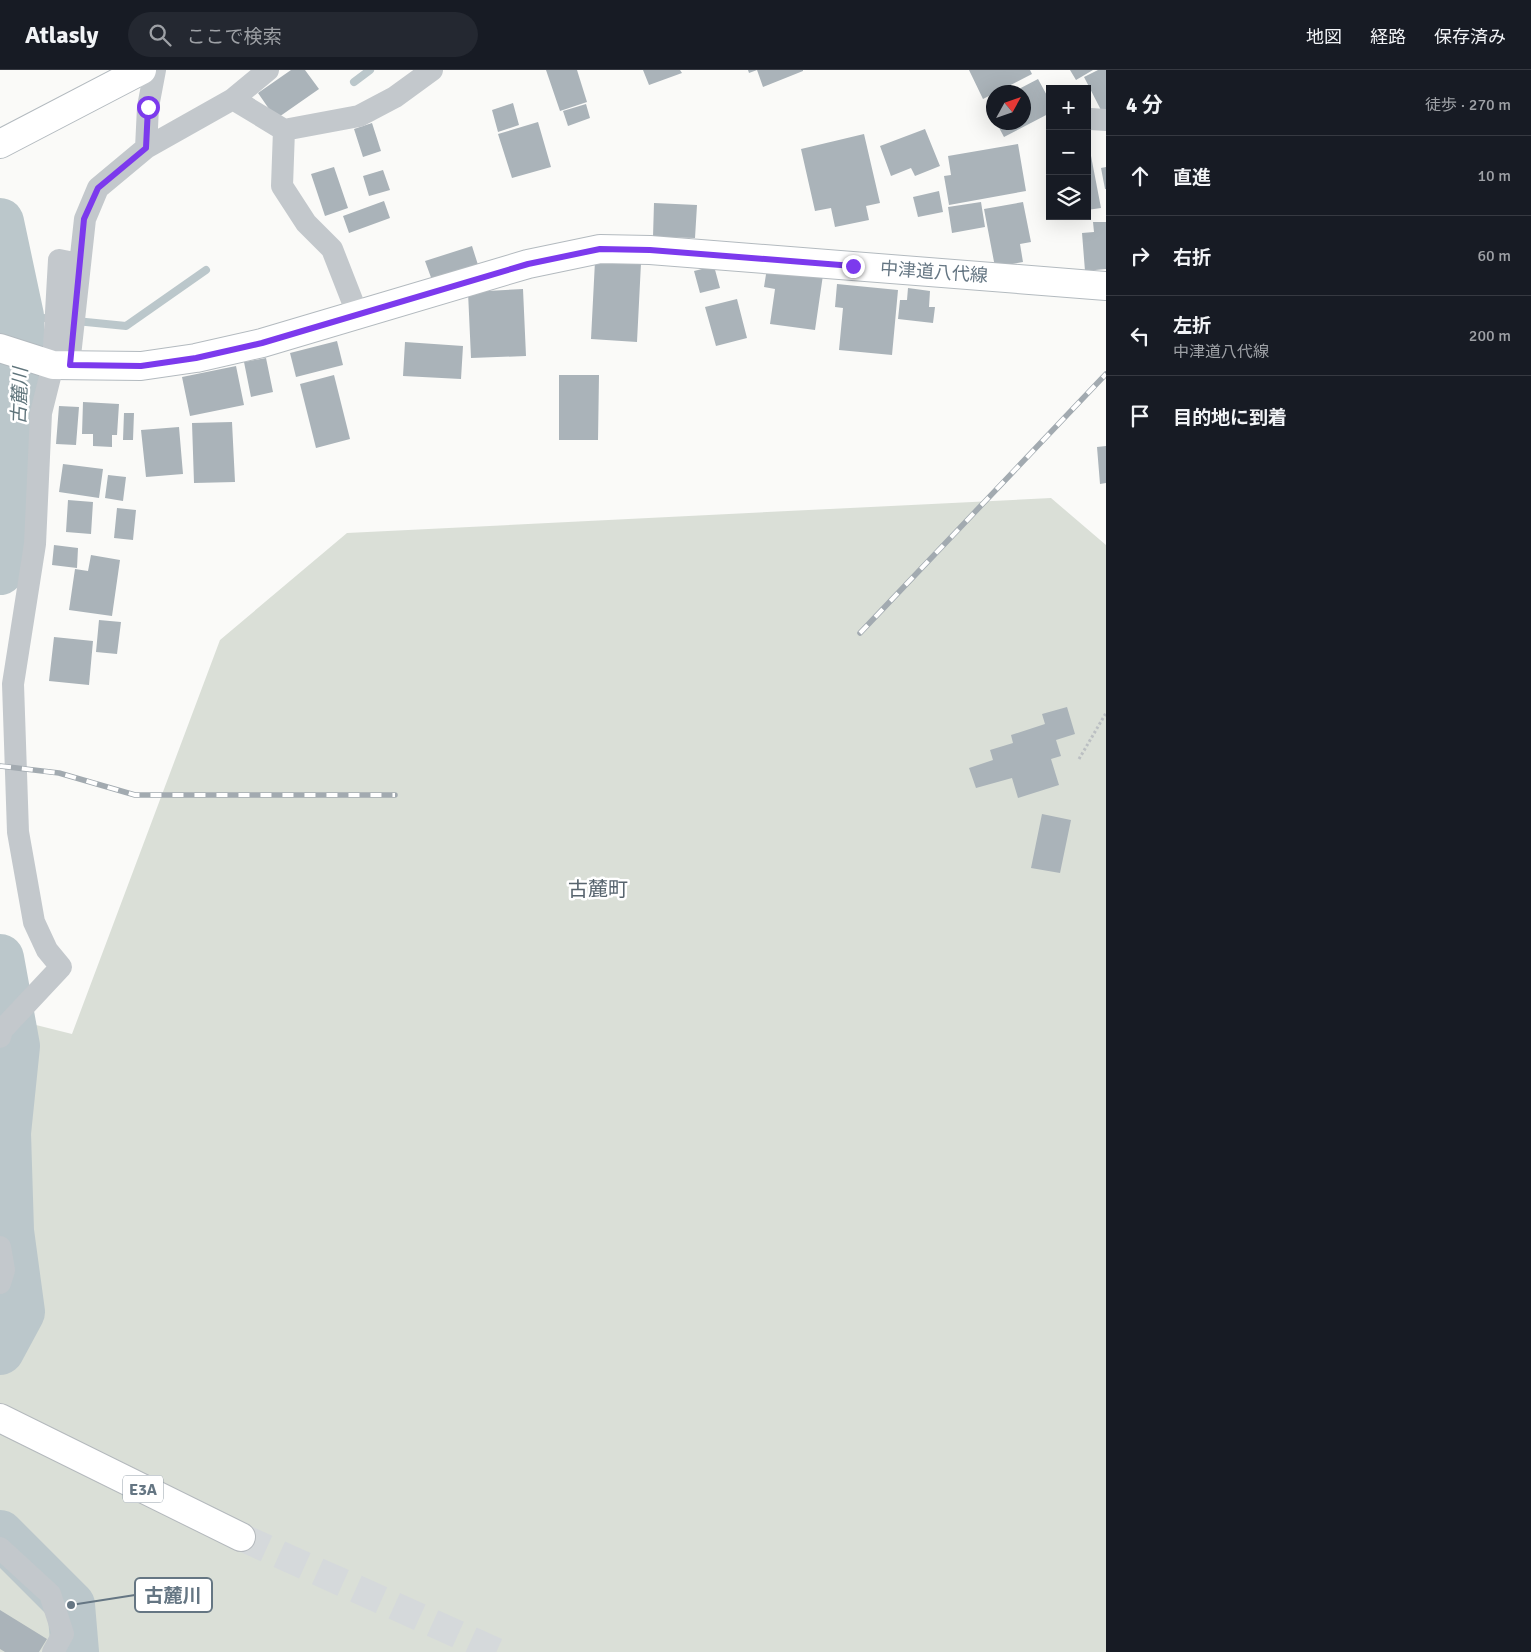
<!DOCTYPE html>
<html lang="ja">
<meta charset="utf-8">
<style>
:root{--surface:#171b24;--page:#242831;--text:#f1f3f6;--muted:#9ea1a6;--line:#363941}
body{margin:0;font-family:Signika,"Noto Sans JP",sans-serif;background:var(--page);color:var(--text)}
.controls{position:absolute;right:15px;top:15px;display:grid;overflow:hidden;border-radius:0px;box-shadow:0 5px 20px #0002}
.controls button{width:45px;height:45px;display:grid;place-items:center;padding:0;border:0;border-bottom:1px solid var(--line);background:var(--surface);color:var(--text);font:25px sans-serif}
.compass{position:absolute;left:986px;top:15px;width:45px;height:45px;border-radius:50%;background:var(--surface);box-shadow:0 5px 20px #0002;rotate:50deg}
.stop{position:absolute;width:15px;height:15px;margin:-11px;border:4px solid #7c3aed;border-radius:50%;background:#fff}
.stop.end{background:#7c3aed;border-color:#fff;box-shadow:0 1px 5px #0008}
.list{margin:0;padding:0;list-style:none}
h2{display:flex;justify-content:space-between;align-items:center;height:65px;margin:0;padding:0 20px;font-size:21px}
h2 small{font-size:16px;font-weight:400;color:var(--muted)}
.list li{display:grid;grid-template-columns:32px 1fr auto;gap:15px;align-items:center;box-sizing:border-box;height:80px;padding:0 20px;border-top:1px solid var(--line)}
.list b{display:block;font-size:19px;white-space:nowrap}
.list p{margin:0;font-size:16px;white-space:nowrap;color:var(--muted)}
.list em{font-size:16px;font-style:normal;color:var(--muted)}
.icon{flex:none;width:28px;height:28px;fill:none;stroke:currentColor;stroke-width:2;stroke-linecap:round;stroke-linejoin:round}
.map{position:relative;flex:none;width:1106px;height:1582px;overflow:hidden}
header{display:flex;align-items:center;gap:30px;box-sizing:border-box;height:70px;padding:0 25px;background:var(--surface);border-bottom:1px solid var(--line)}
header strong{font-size:24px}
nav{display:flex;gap:28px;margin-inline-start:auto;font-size:18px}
.search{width:350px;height:45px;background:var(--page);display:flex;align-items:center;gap:12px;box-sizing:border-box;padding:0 18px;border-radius:28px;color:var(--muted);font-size:19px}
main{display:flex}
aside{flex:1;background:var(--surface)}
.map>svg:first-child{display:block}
.green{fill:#dadfd7}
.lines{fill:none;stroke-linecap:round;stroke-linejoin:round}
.stream{stroke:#bbc7cb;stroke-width:8}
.river{stroke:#bbc7cb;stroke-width:48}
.building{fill:#aab3b9}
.highway-tunnel{stroke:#d5d9db;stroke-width:28;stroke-dasharray:28 14;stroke-linecap:butt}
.secondary-casing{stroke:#b3babf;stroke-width:30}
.highway-casing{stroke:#b4b9bd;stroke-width:30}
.path{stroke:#bbbfc2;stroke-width:3;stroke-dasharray:2.5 2.5;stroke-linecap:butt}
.street{stroke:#c3c8cc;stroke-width:22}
.secondary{stroke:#fff;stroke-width:28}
.highway{stroke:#fff;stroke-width:28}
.rail-casing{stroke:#a2aab0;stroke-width:5.5}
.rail{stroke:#fff;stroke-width:4;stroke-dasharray:11;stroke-linecap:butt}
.route{stroke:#7c3aed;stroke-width:6}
.labels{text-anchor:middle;stroke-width:5;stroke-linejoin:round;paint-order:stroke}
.shield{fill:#fff;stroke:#939fa8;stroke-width:1}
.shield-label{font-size:16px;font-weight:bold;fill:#657683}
.street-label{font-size:18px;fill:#657683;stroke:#fff}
.water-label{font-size:19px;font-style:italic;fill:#60757c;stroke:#fff}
.quarter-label{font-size:20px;fill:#57646e;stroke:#fff}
.leader{fill:none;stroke:#657683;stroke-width:2}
.callout-dot{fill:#657683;stroke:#fff;stroke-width:2}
.callout{fill:#fff;stroke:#657683;stroke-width:2}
.callout-label{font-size:19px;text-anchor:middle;font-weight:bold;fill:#657683}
</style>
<header>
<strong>Atlasly</strong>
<div class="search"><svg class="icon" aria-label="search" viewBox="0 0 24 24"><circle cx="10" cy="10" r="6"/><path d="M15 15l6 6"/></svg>ここで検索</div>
<nav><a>地図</a><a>経路</a><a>保存済み</a></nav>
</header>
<main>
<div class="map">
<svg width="1106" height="1582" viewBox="0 0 1106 1582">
<rect width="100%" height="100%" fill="#fafaf8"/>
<path class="green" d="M1051 428 1106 475V1582H0V946L72 964 220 570 347 463Z"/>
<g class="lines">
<path class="stream" d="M354 12 370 0
M20 246 55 249
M76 251 126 256 206 200"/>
<path class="river" d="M0 152 20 246V346L0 501
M0 888 16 976 7 1063 10 1161 21 1242 0 1281
M0 1464 71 1535 75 1582"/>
</g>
<path class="building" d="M291 0H305L319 19 276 49 258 23Z
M546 0H577L587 32 560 41Z
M643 0H680L682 3 649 15Z
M748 0H803V1L763 17 757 0 749 3Z
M969 0H1030L1032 4 983 29Z
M1070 0H1093L1076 10Z
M1098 0H1106V41L1102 42 1084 7Z
M1038 9 1050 31V43L1004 67 996 52H1024V22H1013Z
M513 33 519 55 498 62 492 40Z
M586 34 590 48 568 56 563 41Z
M538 52 551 97 512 108 498 64Z
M372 53 381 81 363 87 354 59Z
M925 59 940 96 915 106 911 98 891 106 880 76Z
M864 64 880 133 866 136 869 150 835 157 831 138 815 141 801 79Z
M1087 65 1101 138 1087 140Z
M1018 74 1026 121 949 135 944 106 951 105 948 86Z
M334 97 348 138 325 146 311 104Z
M1106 97V119H1105L1101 98Z
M383 100 390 120 369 126 363 106Z
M939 121 943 142 918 147 913 127Z
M384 131 390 148 349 163 343 146Z
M981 132 985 157 952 163 948 137Z
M1023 132 1031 172 1020 174 1023 192 995 197 984 139Z
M654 133 697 135 695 168 653 167Z
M1093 152H1106V199L1085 201 1082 163 1094 162Z
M472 176 479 198 433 213 425 191Z
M595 191 641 193 637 272 591 269Z
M714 196 720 218 700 223 694 201Z
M767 198 823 205 815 260 770 254 775 219 764 217Z
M837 214 898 220 892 285 839 280 843 238 835 237Z
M908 218 930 221 929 237H935L933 253 898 249 900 230H907Z
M523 219 526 286 471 288 468 222Z
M737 229 747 268 716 276 705 237Z
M337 271 343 295 296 307 290 283Z
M405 272 463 276 461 309 403 306Z
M266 288 273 322 251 327 244 292Z
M236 296 244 335 190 346 182 307Z
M334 305 350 369 316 378 300 314Z
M559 305H599L598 370H559Z
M83 332 119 334 117 365H112V377L93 376V364H82Z
M59 336 79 337 76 375 56 374Z
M124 343H134L133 370H123Z
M232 352 235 412 194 413 192 353Z
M179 357 183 404 146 407 141 360Z
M1106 376V413L1100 414 1097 377Z
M63 394 103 399 99 428 59 422Z
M108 405 126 407 123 431 105 428Z
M68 430 93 432 91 464 66 462Z
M117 438 136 440 133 470 114 468Z
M54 475 78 478 77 498 52 495Z
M91 485 120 490 112 546 69 540 75 499 88 501Z
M99 550 121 552 117 584 96 582Z
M54 567 93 571 89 615 49 611Z
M1067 637 1075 664 1056 670 1061 686 1051 689 1059 715 1018 728 1012 708 976 718 969 698 993 690 990 680 1013 673 1011 665 1045 654 1042 644Z
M1042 744 1071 750 1060 803 1031 798Z
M0 1540 47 1569 39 1582H5L0 1579Z"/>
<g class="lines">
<path class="highway-tunnel" d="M241 1467 497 1582"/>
<g class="secondary-casing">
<path id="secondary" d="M0 74 142 0
M0 278 53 295 141 296 196 288 262 273 528 194 600 179 650 180 1106 216"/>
</g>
<g class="highway-casing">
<path id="highway" d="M0 1348 241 1467"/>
</g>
<path class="path" d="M1079 689 1106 643"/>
<path class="street" d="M233 29 284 60 359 46 395 27 432 0
M1091 49 1106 50
M284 60 282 116 306 153 332 179 357 243
M146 78 233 29 268 0
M69 295 85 149 98 118 146 78 148 37 155 0
M0 967 2 960 61 897 47 880 34 852 18 762 13 614 35 474 41 343 53 295 59 190 79 194
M0 1177 4 1200 0 1213
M0 1478 50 1524 63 1564 53 1582"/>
<use href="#secondary" class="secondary"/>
<use href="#highway" class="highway"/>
<g class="rail-casing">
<path id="rail" d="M860 563 1106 304
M0 696 59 703 135 725H395"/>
</g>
<use href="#rail" class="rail"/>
</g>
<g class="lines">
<path class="route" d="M148 37 146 78 98 118 84 149 70 295 141 296 196 288 262 273 528 194 600 179 650 180 853 196"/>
</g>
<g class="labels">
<rect class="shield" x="123" y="1405.5" width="40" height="27" rx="4"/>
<g class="shield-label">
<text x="143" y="1425">E3A</text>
</g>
<g class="street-label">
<text transform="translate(934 202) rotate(4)" y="6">中津道八代線</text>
</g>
<g class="water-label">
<text transform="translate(19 326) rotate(-88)" y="7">古麓川</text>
</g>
<g class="quarter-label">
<text x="598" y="826">古麓町</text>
</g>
</g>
<path class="leader" d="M71 1535L135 1525"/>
<circle class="callout-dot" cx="71" cy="1535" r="5"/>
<rect class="callout" x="135" y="1508" width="77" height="34" rx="5"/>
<g class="callout-label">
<text x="173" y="1532">古麓川</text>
</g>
</svg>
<div class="controls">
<button>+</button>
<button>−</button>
<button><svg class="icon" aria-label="layers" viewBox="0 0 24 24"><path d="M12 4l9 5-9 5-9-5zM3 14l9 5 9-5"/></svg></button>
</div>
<svg class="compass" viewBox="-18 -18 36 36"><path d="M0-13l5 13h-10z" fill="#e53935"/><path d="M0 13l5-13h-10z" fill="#9ea1a6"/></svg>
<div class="stop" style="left:148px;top:37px"></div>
<div class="stop end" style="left:853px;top:196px"></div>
</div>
<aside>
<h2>4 分<small>徒歩 · 270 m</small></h2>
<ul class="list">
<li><svg class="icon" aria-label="ahead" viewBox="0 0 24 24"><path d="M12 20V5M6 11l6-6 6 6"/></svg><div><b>直進</b></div><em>10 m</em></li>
<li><svg class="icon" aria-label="right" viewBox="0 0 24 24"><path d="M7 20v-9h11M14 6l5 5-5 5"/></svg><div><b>右折</b></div><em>60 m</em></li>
<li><svg class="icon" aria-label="left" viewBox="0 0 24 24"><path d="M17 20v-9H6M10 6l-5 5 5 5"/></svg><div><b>左折</b><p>中津道八代線</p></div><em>200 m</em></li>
<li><svg class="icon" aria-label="arrive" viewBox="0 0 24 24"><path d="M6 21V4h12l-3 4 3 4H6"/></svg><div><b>目的地に到着</b></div></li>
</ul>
</aside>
</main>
